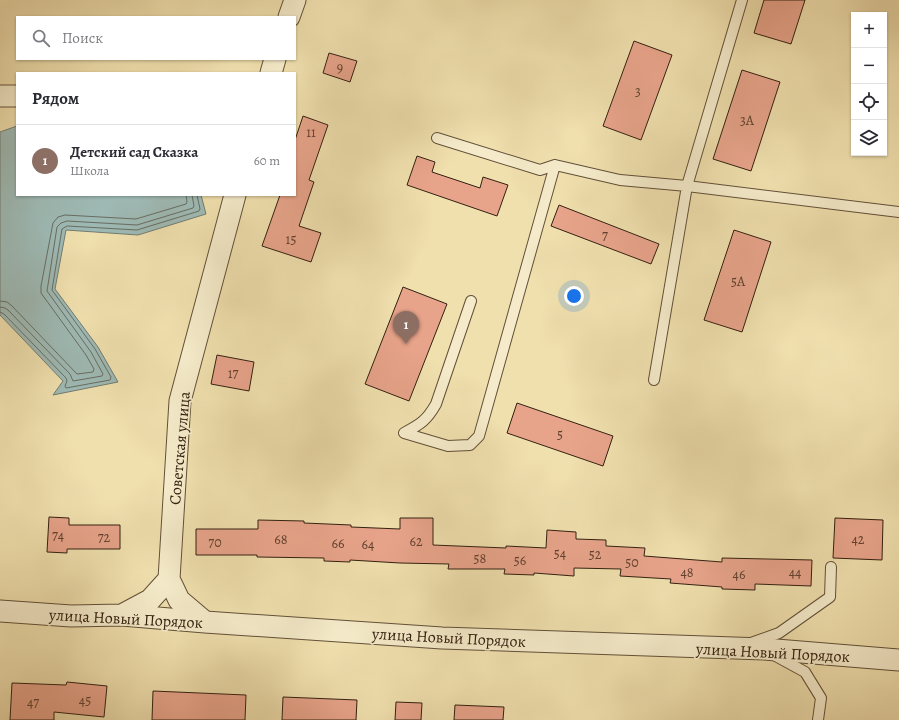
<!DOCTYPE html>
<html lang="ru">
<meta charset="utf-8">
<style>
:root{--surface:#fff;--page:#f2f2f3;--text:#2b2b33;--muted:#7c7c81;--line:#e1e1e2;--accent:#8f2418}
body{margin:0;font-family:Alegreya,serif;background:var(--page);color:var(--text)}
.controls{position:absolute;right:12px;top:12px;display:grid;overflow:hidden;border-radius:0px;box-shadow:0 1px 3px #0004}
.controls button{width:36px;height:36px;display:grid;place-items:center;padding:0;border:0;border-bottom:1px solid var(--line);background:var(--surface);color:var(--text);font:20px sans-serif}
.you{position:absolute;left:574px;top:296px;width:14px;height:14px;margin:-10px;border:3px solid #fff;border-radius:50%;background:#1a73e8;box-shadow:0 0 0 6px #1a73e833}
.badge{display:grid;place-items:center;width:26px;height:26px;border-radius:50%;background:var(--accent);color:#fff;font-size:13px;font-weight:700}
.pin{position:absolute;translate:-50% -33px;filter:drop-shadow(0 1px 2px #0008)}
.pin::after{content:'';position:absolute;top:21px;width:14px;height:12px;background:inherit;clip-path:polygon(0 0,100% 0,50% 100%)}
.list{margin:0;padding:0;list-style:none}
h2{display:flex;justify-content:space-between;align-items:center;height:52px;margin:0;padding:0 16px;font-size:17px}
h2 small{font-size:13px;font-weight:400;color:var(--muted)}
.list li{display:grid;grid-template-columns:26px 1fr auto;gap:12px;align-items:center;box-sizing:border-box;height:72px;padding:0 16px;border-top:1px solid var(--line)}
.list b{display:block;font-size:15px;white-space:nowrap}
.list p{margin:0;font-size:13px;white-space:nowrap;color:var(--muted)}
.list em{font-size:13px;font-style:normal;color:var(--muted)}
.icon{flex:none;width:22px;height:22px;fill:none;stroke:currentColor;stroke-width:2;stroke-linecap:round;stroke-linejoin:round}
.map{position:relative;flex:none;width:899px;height:720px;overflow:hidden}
.search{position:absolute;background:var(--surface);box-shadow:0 1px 3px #0004;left:16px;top:16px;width:280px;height:44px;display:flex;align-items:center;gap:10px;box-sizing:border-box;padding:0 14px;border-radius:0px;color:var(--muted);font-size:15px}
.panel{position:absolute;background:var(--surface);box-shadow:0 1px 3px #0004;left:16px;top:72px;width:280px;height:124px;border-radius:0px}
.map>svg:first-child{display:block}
.water{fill:#9ebab5;stroke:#737c73}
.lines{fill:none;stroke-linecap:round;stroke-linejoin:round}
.shore{stroke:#686d62;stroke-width:1}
.building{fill:#e8a48b;stroke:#332010}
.lane-casing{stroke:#625038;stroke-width:12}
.street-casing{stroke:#625038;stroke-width:23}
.lane{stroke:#f5ebca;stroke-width:10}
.street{stroke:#f5ebca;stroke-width:21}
.labels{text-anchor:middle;stroke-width:3.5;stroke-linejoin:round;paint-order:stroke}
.number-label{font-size:14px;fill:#60412f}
.street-label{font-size:16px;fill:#332010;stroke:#f5ebca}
</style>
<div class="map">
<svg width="899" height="720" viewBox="0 0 899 720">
<rect width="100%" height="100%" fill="#f0e0ae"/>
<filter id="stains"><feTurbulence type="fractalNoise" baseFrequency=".005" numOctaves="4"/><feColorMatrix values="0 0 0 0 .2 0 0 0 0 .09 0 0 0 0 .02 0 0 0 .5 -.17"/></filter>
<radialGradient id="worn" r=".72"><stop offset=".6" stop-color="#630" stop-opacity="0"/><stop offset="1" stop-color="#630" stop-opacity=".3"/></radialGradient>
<path class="water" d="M17 126V195H201L206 214 138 235 66 230 55 289 98 347 118 382 53 395 63 381 0 315V132Z"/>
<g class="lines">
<path class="shore" d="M0 301 7 302 12 306 77 374 93 372 94 369 86 355 41 293V286L53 223 58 217 65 215 136 219 186 204 187 202 186 195
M0 307 5 308 8 310 70 374 73 381 102 376 103 374 91 352 47 291 57 227 61 223 67 221 137 225 193 208 194 206 192 195
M0 312 4 314 66 378 67 381 65 386 66 388 110 380 111 377 95 349 52 290 62 229 67 226 137 230 199 211 200 209 197 195"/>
</g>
<path class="building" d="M764 0H805L791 44 754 33Z
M634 41 672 55 641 140 603 126Z
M329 53 357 61 350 82 323 73Z
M742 70 780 82 751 171 713 159Z
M303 116 328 125 309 180 314 182 299 226 321 233 311 262 262 246 280 195H295V140Z
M417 156 435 162 432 172 480 188 483 177 508 185 497 216 407 185Z
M559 205 659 244 651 264 551 226Z
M734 230 771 242 742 332 704 320Z
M403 287 447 304 409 401 365 384Z
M217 355 254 362 249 391 211 384Z
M517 403 613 436 603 466 507 433Z
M49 517 69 518V525H120V549H67V553L47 552Z
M400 518H433V545L506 548V546L546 548 547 530 576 532V539L606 540V546L645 548 644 556 722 562V558L812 560 811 586 755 584V590L722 589V587L670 583 671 579 620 576 621 569 574 568V576L534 573V575L504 574 505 569H448L449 564 400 563 350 560V562L324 561V558L257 557V555H196V529H258V520L304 521V523L351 525V527L400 529Z
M835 518 883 520 882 560 833 558Z
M67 682 107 686 104 717 54 712V720H10L12 683 66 685Z
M153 691 246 695 245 720H152Z
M283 697 357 700 356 720H282Z
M396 702 422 703 421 720H395Z
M455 705 504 707 503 720H454Z"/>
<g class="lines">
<g class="lane-casing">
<path id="lane" d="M437 138 540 170 555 165 620 180 687 186 899 212
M471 301 436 404C427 420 421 424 404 433L448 446 470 445 479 436 555 165
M654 380 687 186 742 0
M751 643 779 633 830 597 831 567
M774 655 805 672 821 698 818 720"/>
</g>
<g class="street-casing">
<path id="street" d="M289 17 295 0
M271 73 275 59
M0 96H17
M0 611 71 616 122 615 205 622 442 638 764 649 899 660
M122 615 150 600 169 579
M205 622 179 600 169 579 180 401 235 195"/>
</g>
<use href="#lane" class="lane"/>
<use href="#street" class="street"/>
</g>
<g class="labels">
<g class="number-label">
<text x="340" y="72">9</text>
<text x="638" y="96">3</text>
<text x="747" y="125">3А</text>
<text x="311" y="137">11</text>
<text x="605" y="240">7</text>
<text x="291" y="244">15</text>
<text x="738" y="286">5А</text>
<text x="233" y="378">17</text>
<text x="560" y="439">5</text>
<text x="58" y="540">74</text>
<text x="104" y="542">72</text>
<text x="281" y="544">68</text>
<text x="858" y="544">42</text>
<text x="416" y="546">62</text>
<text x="215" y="547">70</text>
<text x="338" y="548">66</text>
<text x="368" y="549">64</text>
<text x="560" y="558">54</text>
<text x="595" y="559">52</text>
<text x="480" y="563">58</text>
<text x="520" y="565">56</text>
<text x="632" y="567">50</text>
<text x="687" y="577">48</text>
<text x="795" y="577">44</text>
<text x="739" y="579">46</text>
<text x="85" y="705">45</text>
<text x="33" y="707">47</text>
</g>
<g class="street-label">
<text transform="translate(179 448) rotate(-85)" y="6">Советская улица</text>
<text transform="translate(126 618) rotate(3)" y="6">улица Новый Порядок</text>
<text transform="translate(449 637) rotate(3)" y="6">улица Новый Порядок</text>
<text transform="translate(773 652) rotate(3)" y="6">улица Новый Порядок</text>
</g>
</g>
<rect width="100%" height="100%" filter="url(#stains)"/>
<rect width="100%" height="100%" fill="url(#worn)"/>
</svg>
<div class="controls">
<button>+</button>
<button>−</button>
<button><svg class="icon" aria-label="locate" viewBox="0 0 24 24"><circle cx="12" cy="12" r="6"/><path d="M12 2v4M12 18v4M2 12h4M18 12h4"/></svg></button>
<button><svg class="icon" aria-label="layers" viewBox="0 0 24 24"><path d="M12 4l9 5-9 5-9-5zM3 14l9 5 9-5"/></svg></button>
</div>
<div class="you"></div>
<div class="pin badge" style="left:406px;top:344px;background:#8d6e63">1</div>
<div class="search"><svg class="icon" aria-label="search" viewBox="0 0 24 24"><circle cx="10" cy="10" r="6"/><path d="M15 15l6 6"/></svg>Поиск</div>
<section class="panel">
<h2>Рядом<small></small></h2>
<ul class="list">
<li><span class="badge" style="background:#8d6e63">1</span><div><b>Детский сад Сказка</b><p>Школа</p></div><em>60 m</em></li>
</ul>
</section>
</div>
